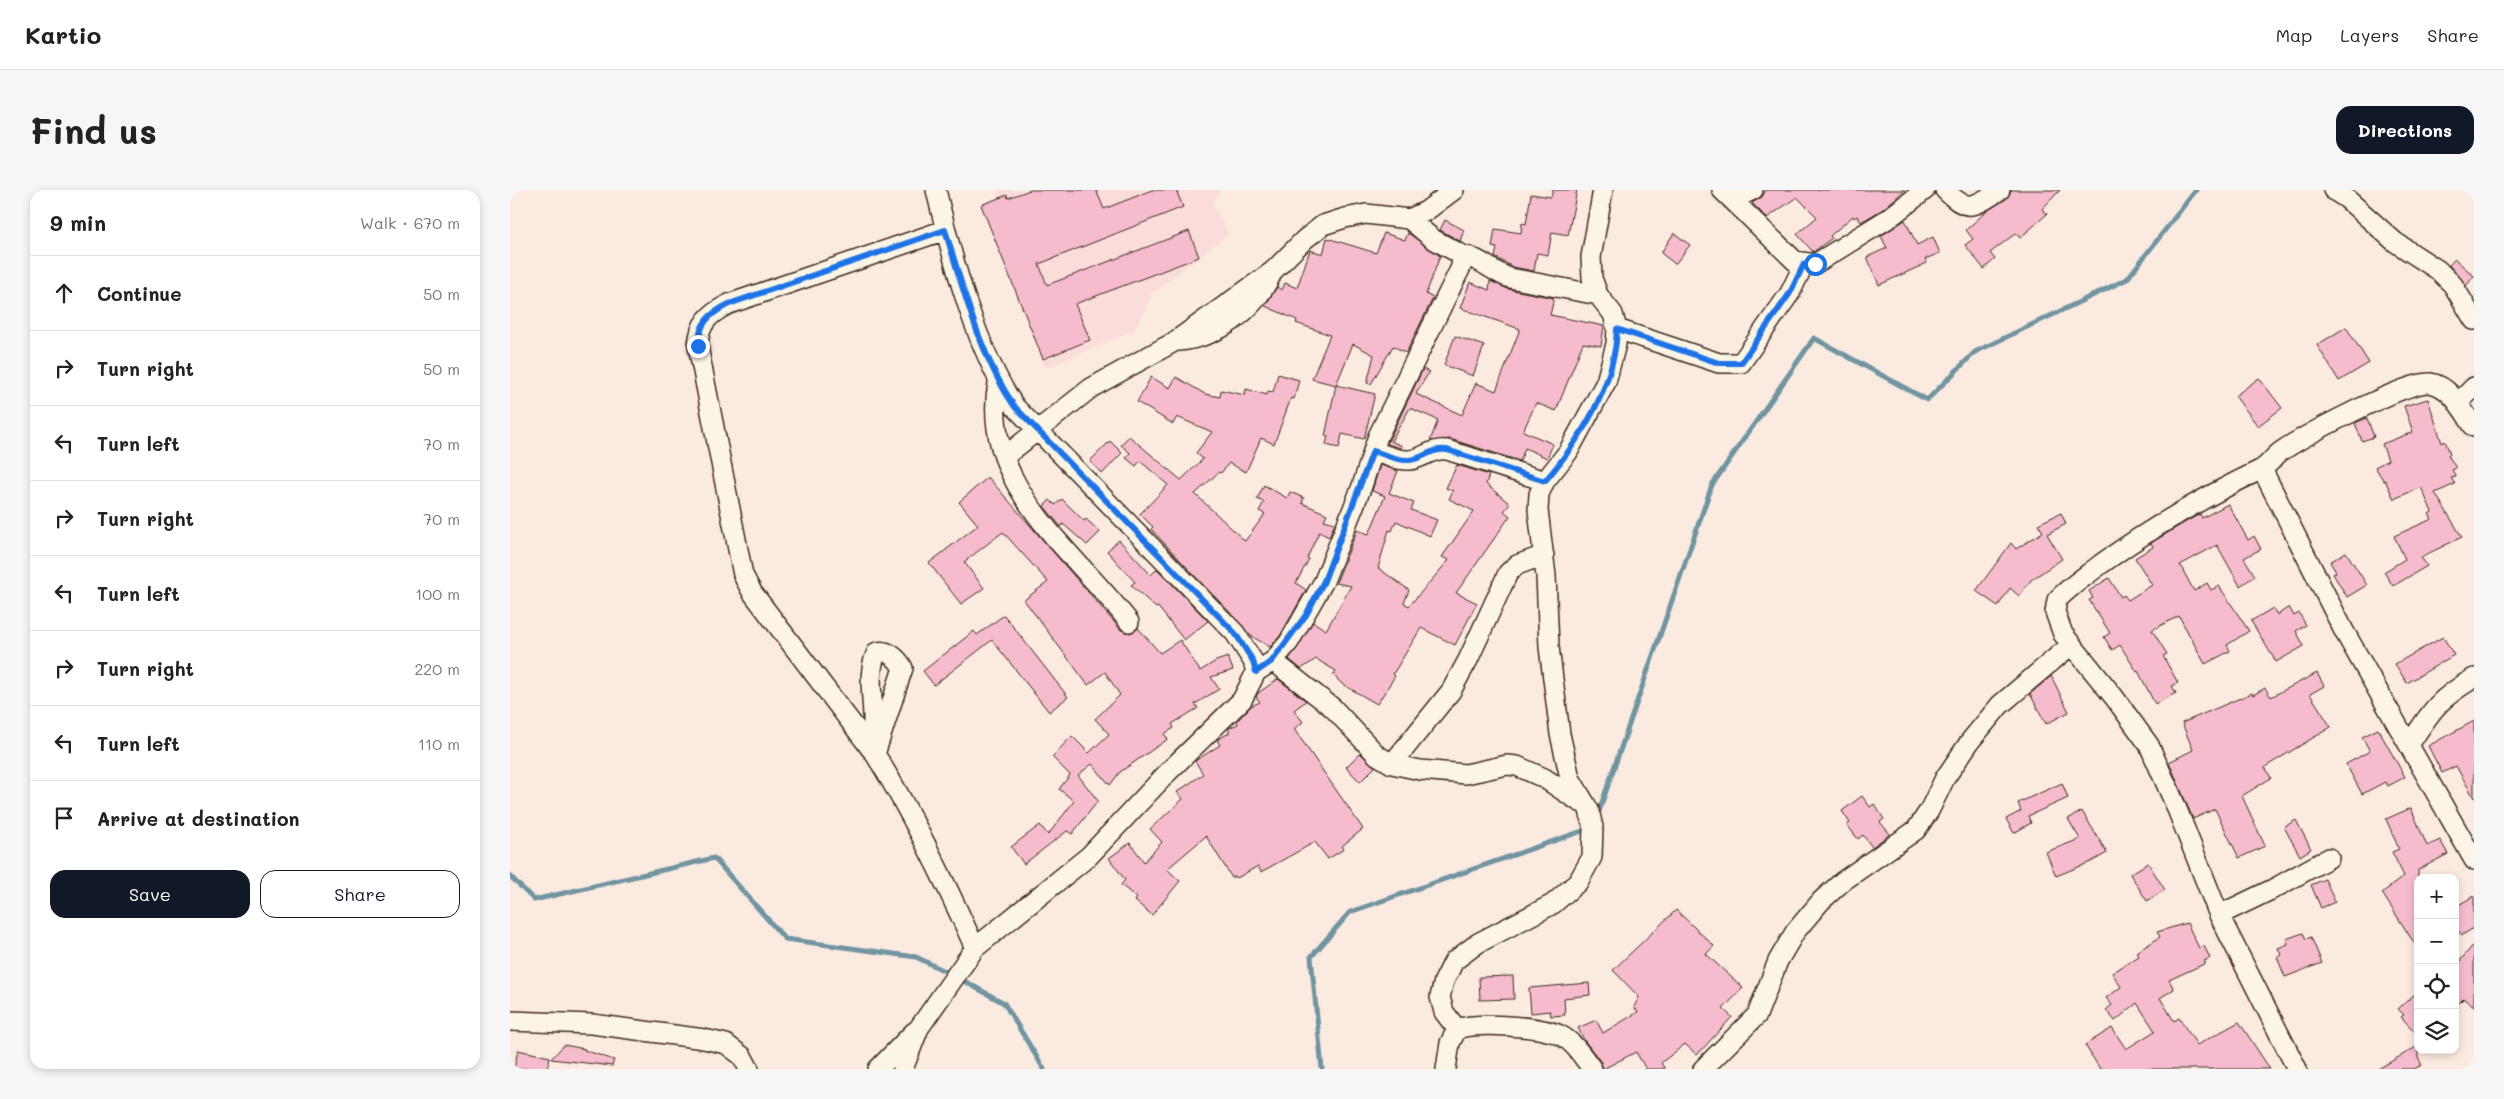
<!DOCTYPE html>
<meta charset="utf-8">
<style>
:root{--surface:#fff;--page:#f6f6f6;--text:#222;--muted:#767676;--line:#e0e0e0;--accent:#111827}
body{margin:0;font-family:Mali,sans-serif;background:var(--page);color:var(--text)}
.controls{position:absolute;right:15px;bottom:15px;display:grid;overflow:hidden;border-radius:10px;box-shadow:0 2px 8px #0003}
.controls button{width:45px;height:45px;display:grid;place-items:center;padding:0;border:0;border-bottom:1px solid var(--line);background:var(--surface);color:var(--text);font:25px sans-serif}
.stop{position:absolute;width:15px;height:15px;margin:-11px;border:4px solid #1a73e8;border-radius:50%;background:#fff}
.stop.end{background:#1a73e8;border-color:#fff;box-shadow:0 1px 5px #0008}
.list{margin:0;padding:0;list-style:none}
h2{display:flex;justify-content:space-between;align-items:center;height:65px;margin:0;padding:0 20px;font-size:21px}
h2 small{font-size:16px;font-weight:400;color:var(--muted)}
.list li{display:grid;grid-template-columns:32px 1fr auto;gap:15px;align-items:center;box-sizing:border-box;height:75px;padding:0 20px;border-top:1px solid var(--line)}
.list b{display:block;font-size:19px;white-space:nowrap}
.list em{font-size:16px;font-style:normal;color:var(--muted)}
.actions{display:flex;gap:10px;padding:15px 20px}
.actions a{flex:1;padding:11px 0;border:1px solid var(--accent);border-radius:15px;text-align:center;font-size:18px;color:var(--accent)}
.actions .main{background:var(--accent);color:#fff}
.icon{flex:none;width:28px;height:28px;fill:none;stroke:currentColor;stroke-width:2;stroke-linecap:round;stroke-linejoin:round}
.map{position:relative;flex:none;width:1964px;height:879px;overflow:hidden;border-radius:15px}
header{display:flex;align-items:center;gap:30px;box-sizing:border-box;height:70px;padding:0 25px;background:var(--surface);border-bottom:1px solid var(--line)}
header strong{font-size:24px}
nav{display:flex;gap:28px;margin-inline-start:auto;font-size:18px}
.intro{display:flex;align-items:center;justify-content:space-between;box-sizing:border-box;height:120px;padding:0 30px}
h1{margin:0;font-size:35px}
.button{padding:12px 22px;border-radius:15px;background:var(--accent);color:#fff;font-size:18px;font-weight:700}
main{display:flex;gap:30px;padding:0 30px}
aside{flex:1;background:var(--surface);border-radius:15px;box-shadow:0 2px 8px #0003}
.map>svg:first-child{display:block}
.built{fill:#fadcda}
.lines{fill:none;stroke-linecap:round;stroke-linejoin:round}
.stream{stroke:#7195a0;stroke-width:5}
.building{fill:#f6bccd;stroke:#3b2a1e}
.minor-casing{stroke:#3b2a1e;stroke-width:22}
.minor{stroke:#fcf5e5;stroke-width:19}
.route{stroke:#1a73e8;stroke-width:6}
</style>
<header>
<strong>Kartio</strong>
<nav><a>Map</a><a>Layers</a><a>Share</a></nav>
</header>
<div class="intro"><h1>Find us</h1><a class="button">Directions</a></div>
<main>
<aside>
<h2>9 min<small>Walk · 670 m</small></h2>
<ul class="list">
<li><svg class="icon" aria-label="ahead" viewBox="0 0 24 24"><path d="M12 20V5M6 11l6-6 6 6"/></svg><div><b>Continue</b></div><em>50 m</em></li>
<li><svg class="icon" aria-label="right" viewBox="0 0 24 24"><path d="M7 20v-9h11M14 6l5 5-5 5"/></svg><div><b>Turn right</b></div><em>50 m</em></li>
<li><svg class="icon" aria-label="left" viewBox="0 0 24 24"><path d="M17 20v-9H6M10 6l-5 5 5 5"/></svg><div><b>Turn left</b></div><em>70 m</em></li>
<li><svg class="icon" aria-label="right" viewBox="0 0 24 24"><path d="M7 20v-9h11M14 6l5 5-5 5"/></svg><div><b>Turn right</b></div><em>70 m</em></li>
<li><svg class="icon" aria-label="left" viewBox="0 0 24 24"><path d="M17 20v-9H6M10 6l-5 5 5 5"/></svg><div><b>Turn left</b></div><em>100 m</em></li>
<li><svg class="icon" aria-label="right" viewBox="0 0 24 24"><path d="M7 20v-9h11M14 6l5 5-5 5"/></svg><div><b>Turn right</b></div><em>220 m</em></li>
<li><svg class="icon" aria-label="left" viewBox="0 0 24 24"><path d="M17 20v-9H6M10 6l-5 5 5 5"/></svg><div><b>Turn left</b></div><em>110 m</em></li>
<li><svg class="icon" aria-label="arrive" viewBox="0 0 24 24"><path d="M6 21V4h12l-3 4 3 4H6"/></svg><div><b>Arrive at destination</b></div></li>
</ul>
<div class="actions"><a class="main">Save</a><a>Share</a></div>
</aside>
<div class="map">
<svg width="1964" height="879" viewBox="0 0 1964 879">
<rect width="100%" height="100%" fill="#fbeae0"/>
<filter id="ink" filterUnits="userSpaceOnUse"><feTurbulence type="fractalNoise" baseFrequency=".02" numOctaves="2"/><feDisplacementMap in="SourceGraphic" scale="10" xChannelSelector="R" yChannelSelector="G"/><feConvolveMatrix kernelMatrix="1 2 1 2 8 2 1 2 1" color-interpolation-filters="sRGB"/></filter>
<g filter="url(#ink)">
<path class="built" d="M490 0H710L702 15 719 44 642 103 625 140 536 178 484 43Z"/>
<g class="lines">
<path class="stream" d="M1087 627 1202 295 1304 148 1417 210 1465 162 1617 89 1686 0
M0 686 24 710 204 668 275 749 406 767 443 785 494 813 534 879
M812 879 801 767 840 722 1078 639"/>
</g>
<path class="building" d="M520 0H586L594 19 642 0H666L673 17 529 74 537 95 679 41 689 67 565 114 580 150 533 169 471 15 497 5 498 8Z
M1043 0H1067L1058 45 1042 42 1038 65 1027 63 1024 81 1003 77 985 67 987 58 982 57 985 39 1011 43 1012 33 1016 34 1021 4 1041 7Z
M1256 0H1395L1373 19 1351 32 1347 26 1344 28 1343 26 1320 46 1322 48 1303 62 1287 44 1307 27 1287 7 1257 28 1242 13 1252 7Z
M1501 0H1550L1532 19 1537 24 1510 48 1506 43 1480 63 1485 69 1474 79 1455 55 1463 49 1456 40 1477 21 1496 9Z
M935 30 954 40 950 51 930 40Z
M1395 30 1407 55 1423 47 1430 63 1415 69 1417 73 1369 95 1357 67 1377 58 1371 46Z
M874 43 895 50 898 43 930 66 916 104 923 108 896 163 883 156 861 194 857 193 864 165 843 154 826 195 802 189 820 145 786 133 787 130 755 116 767 97 772 100 775 93 787 98 800 60 813 64 817 48 866 63Z
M1164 43 1180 55 1165 74 1151 63Z
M1945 69 1964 86 1956 96 1939 75Z
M980 91 998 99 1044 108 1040 125 1094 136 1091 156 1073 153 1046 221 1026 213 1013 241 1043 254 1037 268 1015 258 1010 271 940 249 920 251 928 230 900 218 881 251 892 256 891 258 877 254 913 179 919 182 906 204 952 225 966 193 986 201 1010 139 950 118 960 92 979 100Z
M1836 137 1859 173 1829 191 1807 155Z
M945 146 974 156 963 186 934 175Z
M768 184 789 190 784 209 781 208 764 254 751 248 736 282 719 273 711 283 709 282 685 304 735 351 755 324 749 321 754 312 747 309 754 295 777 308 780 302 794 308 792 313 817 324 814 330 825 333 819 347 809 342 797 368 799 369 786 393 796 400 770 446 760 457 741 446 641 339 643 337 630 324 658 295 630 271 626 276 616 268 620 263 611 255 619 246 671 290 693 269 686 263 702 242 667 227 663 234 627 212 641 187 660 198 666 187 695 204 710 207 711 200 735 205 736 199 757 205 758 201 763 202Z
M1749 188 1772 218 1748 236 1725 206Z
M826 195 865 204 854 249 832 244 829 258 816 255 818 246H815Z
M1918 209 1932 253 1935 251 1940 263 1938 265 1946 278 1942 280 1946 287 1941 288 1945 294 1925 303 1952 347 1911 367 1917 376 1883 396 1874 382 1895 369 1884 346 1922 329 1919 324 1922 322 1911 297 1884 309 1875 290 1874 291 1865 277 1878 270 1872 254 1903 242 1894 216Z
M1857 228 1864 247 1852 251 1845 233Z
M600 251 612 263 592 284 580 271Z
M870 275 888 281 879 303 904 313 901 320 927 330 920 346 886 331 882 341 879 340 868 378 899 400 894 413 899 416 939 370 932 367 964 321 939 309 943 301 936 298 947 275 979 285 976 294 1000 314 994 321 1000 326 946 403 967 413 945 455 911 438 883 484 885 486 867 514 832 494 823 485 826 481 806 469 791 479 779 469 803 432 816 440 841 396 826 393 847 340 859 344 875 306 862 301Z
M478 287 611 440 620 443 628 438 650 463 670 450 690 481 706 471 718 467 723 480 701 487 709 499 685 514 688 518 662 534 664 538 654 544 658 549 610 582 600 595 582 574 568 585 588 611 562 644 557 641 514 674 501 657 530 635 538 645 564 611 549 599 560 585 542 567 562 546 579 563 599 544 585 529 610 505 595 482 578 495 514 410 538 392 493 342 454 372 474 398 451 414 419 373 468 335 449 312Z
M552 309 574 331 576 329 590 342 577 355 553 334 551 337 534 316 540 310 545 315Z
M1718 314 1738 350 1744 346 1751 359 1734 368 1745 386 1730 396 1707 355 1670 375 1684 401 1697 393 1701 400 1709 396 1739 441 1717 455 1720 461 1695 474 1669 426 1642 440 1657 464 1653 466 1668 493 1662 496 1666 503 1645 514 1628 481 1627 482 1610 455 1602 460 1594 447 1600 443 1579 410 1583 408 1579 401 1599 388 1611 407 1614 405 1618 410 1642 395 1625 368 1643 357 1641 353 1674 333 1690 324 1692 328Z
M1551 323 1556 334 1537 344 1552 369 1521 390 1509 406 1500 398 1488 416 1466 401 1501 353 1506 359 1533 342 1528 334Z
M609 350 641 385 647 379 698 431 674 450 648 417 646 418 621 395 625 392 597 361Z
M1836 362 1857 395 1837 407 1823 384 1826 382 1820 372Z
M1779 417 1784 426 1789 423 1796 435 1786 441 1794 456 1766 472 1741 431 1763 418 1767 425Z
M494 425 558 507 539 522 482 450 424 495 413 481 464 441 467 445Z
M1933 447 1944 465 1897 493 1885 474Z
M1807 483 1814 496 1800 504 1821 537 1755 577 1761 588 1732 606 1755 656 1729 668 1705 619 1683 629 1659 572 1683 560 1672 533 1742 503 1743 505 1755 498 1761 507Z
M1541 486 1559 522 1536 534 1520 504Z
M768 489 796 511 784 520 793 532 784 539 853 639 832 656 834 659 818 669 805 652 751 682 748 676 727 688 725 686 722 688 696 646 657 679 670 691 642 725 625 711 627 708 611 695 615 690 599 668 620 653 634 672 652 652 640 639 673 609 667 602 693 584 685 571 710 555 707 550 719 543V538L728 534 727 531 741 516 750 512 746 507 748 503Z
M1964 531V608L1946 576 1932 583 1918 556Z
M1868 539 1895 587 1878 596 1875 592 1852 604 1836 574 1860 561 1852 547Z
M850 563 865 577 850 592 836 577Z
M1552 593 1558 608 1518 626 1521 633 1504 643 1496 629 1511 621 1508 613Z
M1352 606 1360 617 1364 614 1374 629 1370 632 1380 644 1362 657 1353 645 1348 649 1337 635 1340 633 1332 621Z
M1901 618 1917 656 1930 650 1938 664 1908 680V759L1872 703 1894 686 1882 662 1889 659 1876 629Z
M1572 621 1597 663 1581 672 1546 686 1536 662 1570 649 1558 629Z
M1786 630 1801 659 1790 666 1774 637Z
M1638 673 1655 700 1637 711 1620 684Z
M1815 689 1825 712 1811 718 1801 695Z
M1964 706V738L1952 745 1945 737V717Z
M1166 720 1204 756 1196 764 1233 798 1213 819 1222 827 1187 865 1175 854 1151 873 1155 879H1136L1126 862 1093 879 1091 872 1074 850 1068 838 1086 830 1093 843 1128 822 1124 817 1129 807 1103 780Z
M1677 733 1689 758 1694 756 1700 768 1694 771 1696 773 1659 790 1664 799 1650 808 1664 831 1669 828 1687 855 1729 832 1760 879H1590L1575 855 1602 838 1616 859 1645 841 1627 813 1605 831 1596 820 1602 815 1596 808 1611 797 1602 783 1629 766 1627 762 1650 747 1647 742Z
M1793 743 1796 749 1801 747 1812 773 1775 787 1767 767 1771 765 1768 758 1778 754 1776 749Z
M1964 754V816L1954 808 1945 817V777Z
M1003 786 1004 809 970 810 969 787Z
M1079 793 1080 805 1054 808 1055 825 1041 826 1040 821 1021 823 1019 798Z
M1908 801V845L1891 827 1894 825 1888 819Z
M54 855 75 859 74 860 104 870 102 876 41 869Z
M1908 856V868L1912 875 1904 879H1868Z
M8 860 40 867 37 879H4Z"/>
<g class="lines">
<g class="minor-casing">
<path id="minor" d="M1212 0 1285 71 1305 74 1379 28 1415 0
M1435 0C1458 24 1465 16 1490 0
M1823 0 1837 9 1885 52 1928 80 1943 95 1964 130
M1222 10 1243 0
M435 40 219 114C199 124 189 133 188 156L233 385 242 402 365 564C403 625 435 691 465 758
M952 65C971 68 982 82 1000 88L1088 105
M1107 139 1209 173H1231L1280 103 1294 74
M669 151C709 147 744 121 761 85
M488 193C469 295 564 360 619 432
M1948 213 1964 197
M863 261C874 264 886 271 899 270 913 269 921 258 937 260L1035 291
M494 267 581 198 664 152 763 81 795 49 813 35 835 28 856 24 899 29 916 21 944 0
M1752 279 1834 441 1964 670
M763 471 823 518 867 565 882 574 910 580 956 584 997 575 1007 576 1034 588 1070 612
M746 482 763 471 779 452 814 391 852 296 868 246 951 77 952 65 923 49 899 29
M1899 555C1921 521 1928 509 1964 488
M360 558C361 550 363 542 363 534 364 511 356 483 367 462 378 459 388 469 393 478L365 564
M882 574 941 501 958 470 998 383 1007 375 1034 365
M1709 725 1763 699 1819 668
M0 831 82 834 194 849 216 854 232 866 239 879
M368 879 404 842
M393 879 409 838 465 758 579 666 660 580 732 510 746 482 743 471 725 443 505 217C466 160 442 68 426 0
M936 879 940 853 947 839
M1082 879C1073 867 1064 852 1050 845 1030 836 968 832 947 839L934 822 930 807 934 791 944 771 968 753 1043 714 1068 692 1082 667 1083 637 1079 620 1060 588 1050 544 1039 457 1036 386 1028 320 1029 304 1035 291 1058 262 1096 192 1106 154 1107 139 1103 124 1088 105 1082 88 1081 67 1093 0
M1193 879 1247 825 1268 771 1285 742 1311 711 1333 691 1406 640 1419 621 1435 588 1461 550 1490 515 1561 455
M1787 879 1709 725 1665 614 1639 555 1604 507 1553 444 1545 422 1547 410C1560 396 1576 386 1591 374 1642 337 1694 307 1750 280 1759 276 1764 265 1773 260 1796 245 1896 191 1920 193 1941 196 1953 221 1964 237"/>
</g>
<use href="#minor" class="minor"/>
</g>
</g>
<g class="lines" filter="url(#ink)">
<path class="route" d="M188 156C189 133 199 124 219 114L435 40C454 100 469 165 505 217L725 443 743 471 746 482 762 471 796 425 814 391 863 261C875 264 886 271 899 270 913 269 921 258 937 260L1035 291C1070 250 1105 195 1107 139L1209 173H1231L1280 103 1294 74H1305"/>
</g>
</svg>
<div class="controls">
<button>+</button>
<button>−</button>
<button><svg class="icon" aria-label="locate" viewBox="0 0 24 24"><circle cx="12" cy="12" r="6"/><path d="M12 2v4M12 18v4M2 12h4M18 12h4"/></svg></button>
<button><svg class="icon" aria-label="layers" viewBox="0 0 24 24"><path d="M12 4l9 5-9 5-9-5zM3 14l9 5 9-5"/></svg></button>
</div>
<div class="stop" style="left:1305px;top:74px"></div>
<div class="stop end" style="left:188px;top:156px"></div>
</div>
</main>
